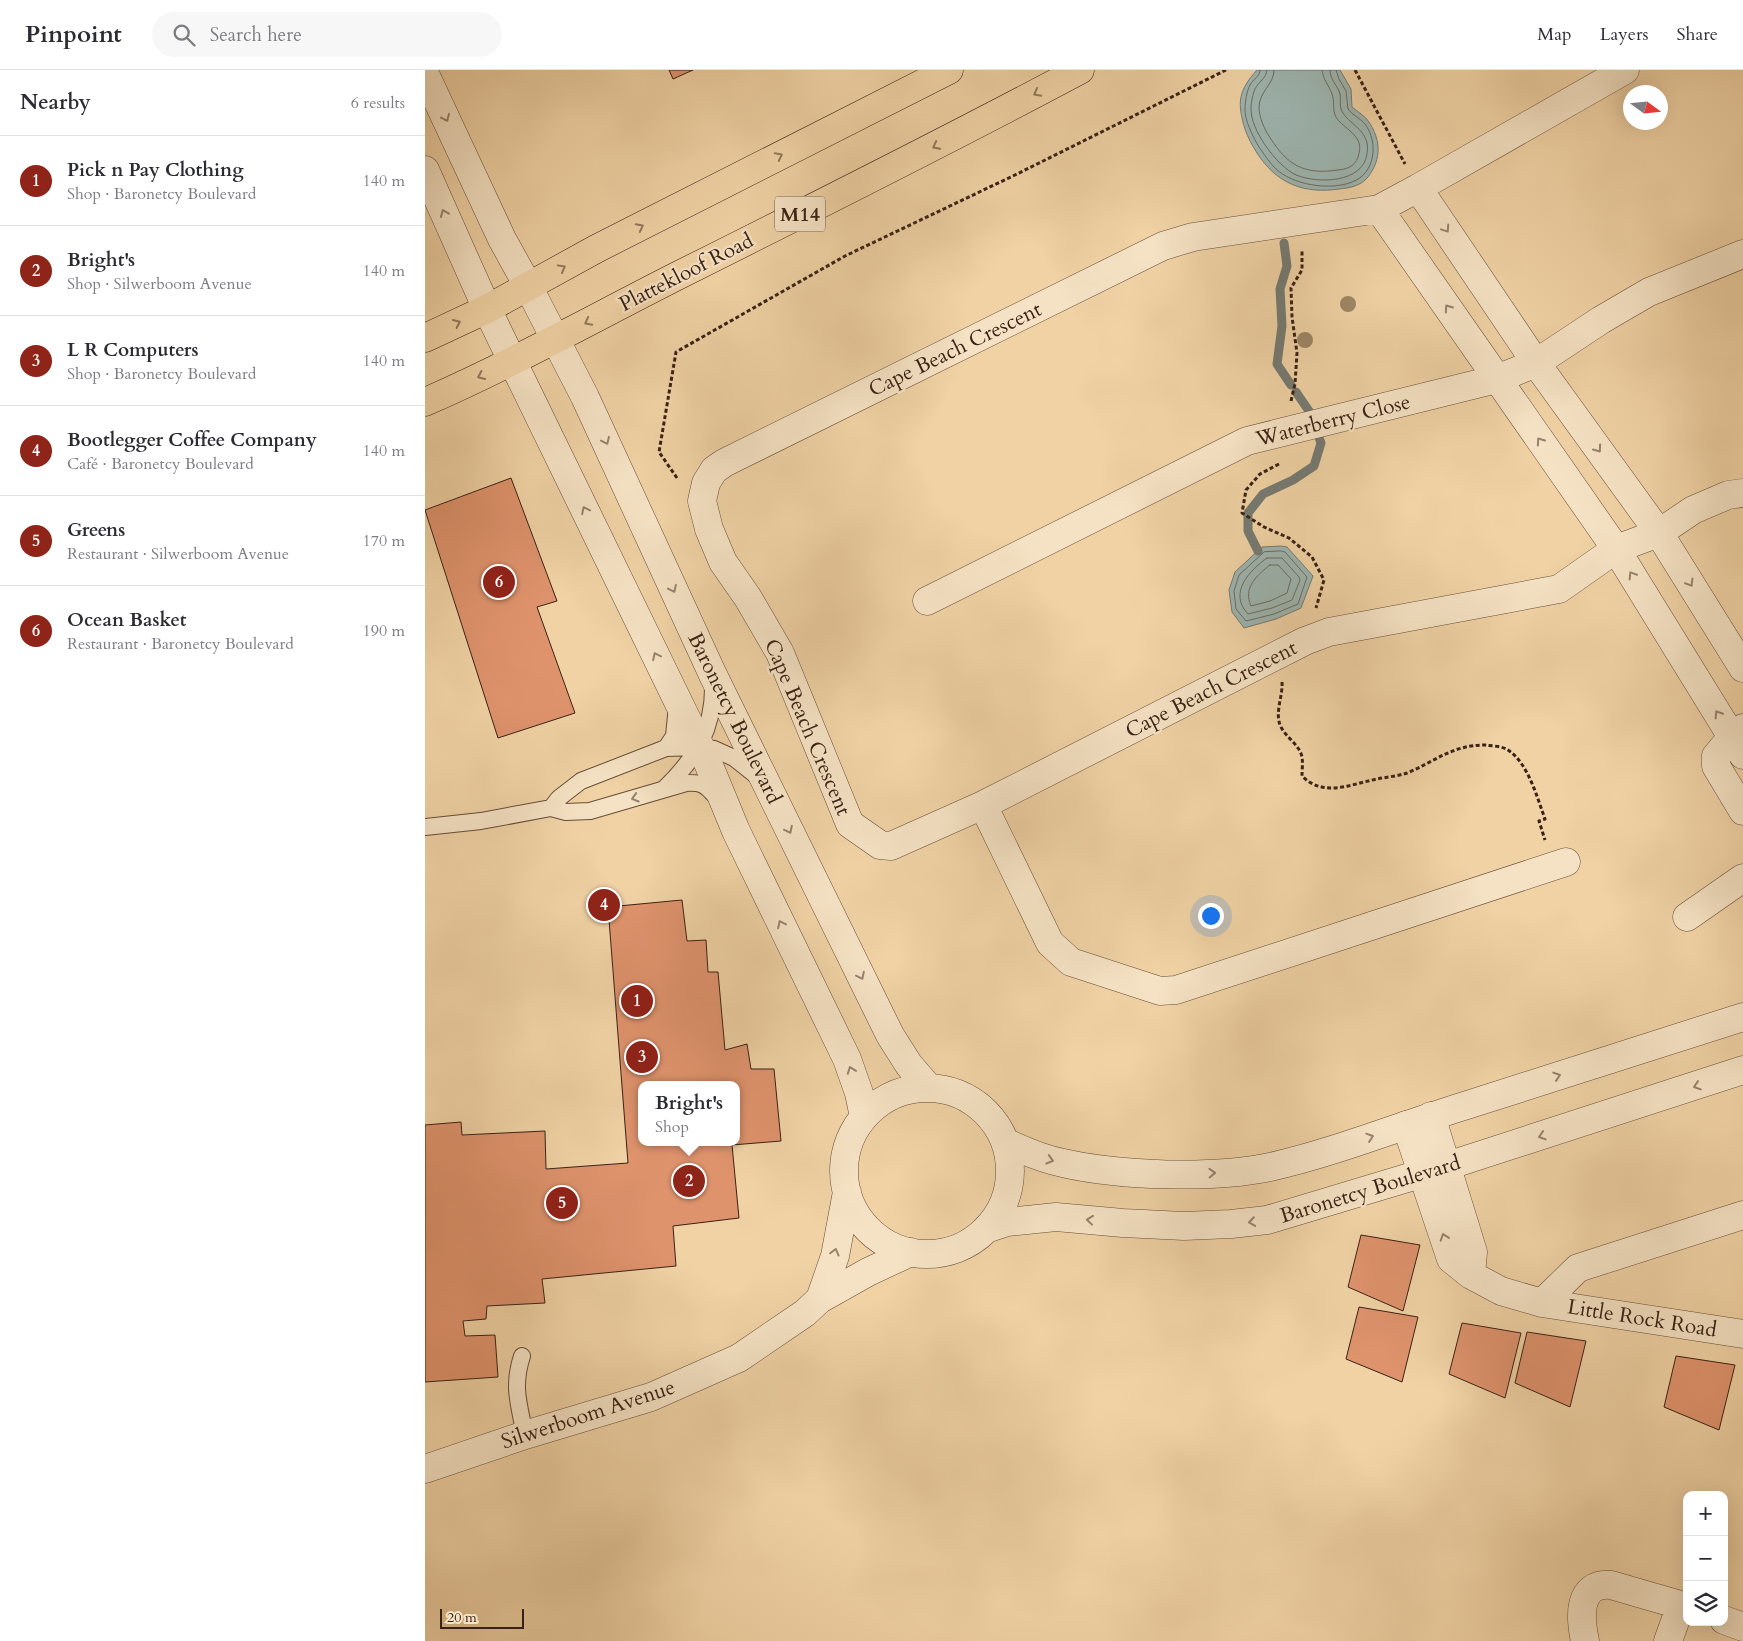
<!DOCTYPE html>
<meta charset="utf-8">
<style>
:root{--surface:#fff;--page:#f7f7f7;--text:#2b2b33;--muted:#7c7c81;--line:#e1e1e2;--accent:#8f2418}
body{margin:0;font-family:Cardo,serif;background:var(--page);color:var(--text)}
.controls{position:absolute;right:15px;bottom:15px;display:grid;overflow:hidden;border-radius:10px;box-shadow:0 5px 20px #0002}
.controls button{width:45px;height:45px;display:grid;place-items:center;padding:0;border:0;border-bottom:1px solid var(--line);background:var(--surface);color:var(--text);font:25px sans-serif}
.compass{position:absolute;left:1198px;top:15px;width:45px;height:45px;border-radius:50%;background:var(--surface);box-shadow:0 5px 20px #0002;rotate:105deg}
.scale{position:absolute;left:15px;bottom:12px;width:84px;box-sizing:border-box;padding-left:5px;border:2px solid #392116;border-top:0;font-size:14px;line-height:18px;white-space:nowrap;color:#392116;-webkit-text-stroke:4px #f5e2c4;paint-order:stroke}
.you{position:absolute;left:785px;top:845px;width:18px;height:18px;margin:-12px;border:4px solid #fff;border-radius:50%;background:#1a73e8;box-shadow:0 0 0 8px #1a73e833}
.badge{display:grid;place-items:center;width:32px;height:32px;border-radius:50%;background:var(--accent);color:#fff;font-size:16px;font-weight:700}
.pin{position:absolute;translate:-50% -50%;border:2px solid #fff;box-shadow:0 1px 5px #0006}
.popup{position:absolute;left:213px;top:1011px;width:102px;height:65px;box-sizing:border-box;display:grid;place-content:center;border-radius:10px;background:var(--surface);filter:drop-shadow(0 1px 4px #0005);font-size:16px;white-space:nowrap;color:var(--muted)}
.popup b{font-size:19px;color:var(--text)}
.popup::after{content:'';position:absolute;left:50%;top:100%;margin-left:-10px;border:10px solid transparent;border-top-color:var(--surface)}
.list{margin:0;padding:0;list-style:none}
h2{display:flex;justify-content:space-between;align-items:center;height:65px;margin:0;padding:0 20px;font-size:21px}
h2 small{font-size:16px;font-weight:400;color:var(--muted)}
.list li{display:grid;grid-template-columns:32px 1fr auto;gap:15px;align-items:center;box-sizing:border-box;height:90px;padding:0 20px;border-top:1px solid var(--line)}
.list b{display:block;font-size:19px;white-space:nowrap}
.list p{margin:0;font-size:16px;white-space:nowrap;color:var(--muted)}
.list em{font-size:16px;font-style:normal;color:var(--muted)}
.icon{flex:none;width:28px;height:28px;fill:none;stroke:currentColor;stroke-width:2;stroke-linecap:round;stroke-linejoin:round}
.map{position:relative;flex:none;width:1318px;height:1571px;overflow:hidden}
header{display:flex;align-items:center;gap:30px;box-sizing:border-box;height:70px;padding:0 25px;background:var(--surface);border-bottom:1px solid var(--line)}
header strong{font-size:24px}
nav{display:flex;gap:28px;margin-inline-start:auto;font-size:18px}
.search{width:350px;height:45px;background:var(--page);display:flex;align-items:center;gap:12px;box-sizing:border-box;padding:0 18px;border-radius:28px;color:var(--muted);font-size:19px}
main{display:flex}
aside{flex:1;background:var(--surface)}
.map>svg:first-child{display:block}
.water{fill:#9db5b0;stroke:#757a72}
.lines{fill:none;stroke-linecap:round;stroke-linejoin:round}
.shore{stroke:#6b6b63;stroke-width:1}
.stream{stroke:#757a72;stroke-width:9}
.building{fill:#df936d;stroke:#392116;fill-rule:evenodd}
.service-casing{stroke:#674d3a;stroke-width:18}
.minor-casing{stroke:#674d3a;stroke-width:29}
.tertiary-casing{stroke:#674d3a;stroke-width:29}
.primary-casing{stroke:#392116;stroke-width:29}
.path{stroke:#392116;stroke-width:3;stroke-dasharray:4 2.5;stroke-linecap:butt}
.service{stroke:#f5e2c4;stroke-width:16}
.minor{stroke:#f5e2c4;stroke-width:28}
.tertiary{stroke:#f5e2c4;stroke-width:28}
.primary{stroke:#f0d2a5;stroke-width:28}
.tree{fill:#9e8665}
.oneway{stroke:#947a5e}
.oneway2{stroke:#97826d}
.labels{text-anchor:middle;stroke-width:4.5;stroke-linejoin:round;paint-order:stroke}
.shield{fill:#f5e2c4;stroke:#715b4a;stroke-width:1}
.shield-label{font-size:20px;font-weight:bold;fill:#392116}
.street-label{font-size:21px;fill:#392116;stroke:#f5e2c4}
</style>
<header>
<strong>Pinpoint</strong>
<div class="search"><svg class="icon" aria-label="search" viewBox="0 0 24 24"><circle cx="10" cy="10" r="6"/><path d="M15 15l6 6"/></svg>Search here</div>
<nav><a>Map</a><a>Layers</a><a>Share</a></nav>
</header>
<main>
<aside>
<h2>Nearby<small>6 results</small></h2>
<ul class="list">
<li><span class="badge">1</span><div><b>Pick n Pay Clothing</b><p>Shop · Baronetcy Boulevard</p></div><em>140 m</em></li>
<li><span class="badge">2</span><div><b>Bright's</b><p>Shop · Silwerboom Avenue</p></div><em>140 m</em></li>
<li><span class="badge">3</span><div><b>L R Computers</b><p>Shop · Baronetcy Boulevard</p></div><em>140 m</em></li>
<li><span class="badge">4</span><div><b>Bootlegger Coffee Company</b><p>Café · Baronetcy Boulevard</p></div><em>140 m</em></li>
<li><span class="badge">5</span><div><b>Greens</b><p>Restaurant · Silwerboom Avenue</p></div><em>170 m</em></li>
<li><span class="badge">6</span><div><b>Ocean Basket</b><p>Restaurant · Baronetcy Boulevard</p></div><em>190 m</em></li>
</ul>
</aside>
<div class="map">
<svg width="1318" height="1571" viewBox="0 0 1318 1571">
<rect width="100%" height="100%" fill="#f0d2a5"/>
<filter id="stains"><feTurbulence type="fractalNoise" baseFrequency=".004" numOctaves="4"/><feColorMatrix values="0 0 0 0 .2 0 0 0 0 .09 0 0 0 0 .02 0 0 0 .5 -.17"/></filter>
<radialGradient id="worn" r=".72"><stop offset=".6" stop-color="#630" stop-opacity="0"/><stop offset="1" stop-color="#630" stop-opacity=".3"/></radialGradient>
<path class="water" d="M832 0H915L926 19 927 37C933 42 940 46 944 52 953 66 956 80 950 95 942 113 933 117 914 119 879 124 852 114 832 83 827 75 823 68 820 59 812 33 813 21 832 0Z
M856 476 862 477 888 506 876 538 851 549 819 558 807 542 804 520 810 502 837 477Z"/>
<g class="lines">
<path class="shore" d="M835 0C835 7 828 9 825 15 822 20 820 32 820 38 819 49 828 67 834 77 839 84 844 92 850 98 867 115 905 121 927 112 950 104 954 73 940 54 935 48 927 45 923 39L921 21 914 9 911 0
M842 0C841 9 834 11 830 19 828 23 826 33 826 38 825 60 852 96 871 105 893 114 938 113 942 84 946 61 926 56 918 43 914 38 916 30 915 24 913 16 905 10 905 0
M849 0C849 15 834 21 834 38 834 46 839 59 844 66 862 95 878 105 913 100 924 99 932 95 934 83 939 65 918 59 911 47 907 40 910 31 907 24 904 15 898 10 897 0
M856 481 860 482 882 507 873 534 849 544 821 551 811 539 809 521 814 505 839 482Z
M842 488H857L874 507 875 510 867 530 847 538 823 544C803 523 824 501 842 488Z
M845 495H853L866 509 862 523 845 531 826 536C818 518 831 506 845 495Z"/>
<path class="stream" d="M859 173 862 196 855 219 857 256 852 294 866 315
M833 481 823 461V443L838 424 868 410 889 396 896 373 884 341 871 322"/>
</g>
<path class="building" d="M244 0H268L248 9Z
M86 408 132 531 112 537 150 643 73 668 0 440Z
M257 830 262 871 281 870 283 902H293L300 980 322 974 326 999H349L356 1071 307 1075 314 1148 248 1156 251 1196 117 1209 120 1233 62 1236 61 1249 38 1251 40 1266 70 1265 73 1307 0 1312V1055L36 1052 37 1065 120 1061 121 1099 203 1093 183 837ZM216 1015H312V1072H216Z
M936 1165 995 1175 978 1241 923 1217Z
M934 1237 993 1247 977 1312 921 1289Z
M1037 1253 1096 1263 1080 1328 1024 1304Z
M1102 1262 1161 1271 1145 1337 1090 1313Z
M1251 1286 1310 1295 1294 1360 1239 1337Z"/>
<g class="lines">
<g class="service-casing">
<path id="service" d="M241 678 249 666 252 636
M240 718C271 688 289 658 288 615
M126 738 134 728 156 711 241 678 274 677 289 679 309 688 333 707
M0 757 56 751 126 738 141 742 165 741 261 713C279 712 281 716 293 729
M97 1286C87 1317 94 1334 100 1365"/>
</g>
<g class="minor-casing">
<path id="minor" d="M1200 0 993 118 954 139 768 167 738 176 299 393 289 400 281 413 277 431 284 459 298 492 323 528 355 583 425 754 455 775 466 776 558 735 880 571 904 562 1134 519 1191 479 1234 463 1268 440 1303 425 1318 423
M993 118 1111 293 1234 463 1318 598
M954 139 1191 479 1318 685
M502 531 822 371 1072 309 1111 293 1176 250 1224 222 1318 184
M1318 658 1307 667 1291 686V696L1318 741
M558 735 625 873 646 892 735 921 751 920 1141 792
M1262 847 1318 808
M1006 1046 1048 1182 1046 1205
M981 1055 1026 1189 1046 1205 1076 1221 1117 1233 1318 1264
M1117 1233 1153 1198 1318 1145
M1299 1550 1318 1557
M1160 1571C1155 1548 1152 1512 1186 1515L1262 1537
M1243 1571 1256 1535"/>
</g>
<g class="tertiary-casing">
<path id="tertiary" d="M0 4 77 169 103 216 160 327 288 605 465 965 484 995 504 1018
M0 100 62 239 283 693 311 761 422 989 434 1023 439 1047
M419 1101a83 83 0 1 1 166 0a83 83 0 1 1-166 0Z
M580 1072C599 1081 618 1089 638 1093 695 1106 787 1109 845 1097 911 1082 975 1056 1039 1036 1132 1006 1225 977 1318 947
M561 1159 582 1152 631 1147 698 1153 759 1156 806 1154 842 1150 1022 1096 1318 1000
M395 1229 410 1186 422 1122
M0 1399 100 1365 226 1327 314 1288 380 1243 395 1229 443 1202 486 1182"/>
</g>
<g class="primary-casing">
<path id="primary" d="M0 268 62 239 171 179 524 0
M0 332C87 294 169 248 254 205 388 138 522 71 655 0"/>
</g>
<path class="path" d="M930 0 980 94
M866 331 870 314 872 283 867 247 866 218 877 200V179
M854 394 835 404 821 420 817 443 839 457 864 468 887 487 899 510 891 538
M252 408 234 382 251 282 420 186 590 105 801 0
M857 612C858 626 850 641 855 655 860 667 875 675 877 687 878 693 877 700 877 706 899 728 926 714 952 709 962 707 973 706 982 703 1011 691 1027 675 1060 675 1067 676 1077 676 1083 680 1103 693 1112 727 1120 749L1114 751 1120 770"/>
<use href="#service" class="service"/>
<use href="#minor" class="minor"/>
<use href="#tertiary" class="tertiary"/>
<use href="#primary" class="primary"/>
</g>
<g class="tree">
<circle cx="923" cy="234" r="8"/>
<circle cx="880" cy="270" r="8"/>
</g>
<defs><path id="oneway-chevron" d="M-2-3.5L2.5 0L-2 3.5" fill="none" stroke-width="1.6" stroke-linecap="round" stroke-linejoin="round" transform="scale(1.25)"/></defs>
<g class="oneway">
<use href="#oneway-chevron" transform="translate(612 23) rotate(152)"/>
<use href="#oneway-chevron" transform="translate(511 76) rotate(153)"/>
<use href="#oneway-chevron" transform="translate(354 86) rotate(-27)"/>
<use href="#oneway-chevron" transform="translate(215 157) rotate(-27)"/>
<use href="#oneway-chevron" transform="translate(137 198) rotate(-29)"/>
<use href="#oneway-chevron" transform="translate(163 252) rotate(152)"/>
<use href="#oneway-chevron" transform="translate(32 253) rotate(-25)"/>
<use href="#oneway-chevron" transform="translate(56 306) rotate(155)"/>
</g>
<g class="oneway2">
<use href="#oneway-chevron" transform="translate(21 48) rotate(65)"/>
<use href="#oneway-chevron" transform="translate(19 143) rotate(-113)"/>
<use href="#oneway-chevron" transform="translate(1021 159) rotate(56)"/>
<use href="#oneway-chevron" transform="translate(1023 238) rotate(-125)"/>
<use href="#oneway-chevron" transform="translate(181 371) rotate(65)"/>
<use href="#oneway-chevron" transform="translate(1115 371) rotate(-125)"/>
<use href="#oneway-chevron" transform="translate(1173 379) rotate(54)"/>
<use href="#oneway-chevron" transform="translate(160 440) rotate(-116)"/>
<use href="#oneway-chevron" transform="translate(1207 505) rotate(-122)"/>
<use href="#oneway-chevron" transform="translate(1265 513) rotate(58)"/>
<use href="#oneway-chevron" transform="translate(248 519) rotate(65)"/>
<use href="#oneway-chevron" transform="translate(231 586) rotate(-116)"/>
<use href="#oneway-chevron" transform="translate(1293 644) rotate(-122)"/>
<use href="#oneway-chevron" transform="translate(210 728) rotate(164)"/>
<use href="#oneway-chevron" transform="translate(364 760) rotate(64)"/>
<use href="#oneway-chevron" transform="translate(356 854) rotate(-116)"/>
<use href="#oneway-chevron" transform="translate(436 906) rotate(64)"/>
<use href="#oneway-chevron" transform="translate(426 1000) rotate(-110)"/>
<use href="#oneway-chevron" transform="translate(1132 1006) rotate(-18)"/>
<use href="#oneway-chevron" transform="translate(1272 1016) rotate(162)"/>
<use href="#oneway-chevron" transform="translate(1117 1066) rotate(162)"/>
<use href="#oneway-chevron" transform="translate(945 1067) rotate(-19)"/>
<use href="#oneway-chevron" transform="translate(625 1090) rotate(16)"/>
<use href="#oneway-chevron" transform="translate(787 1103) rotate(-2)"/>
<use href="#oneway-chevron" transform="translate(665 1150) rotate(-174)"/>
<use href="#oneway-chevron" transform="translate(827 1152) rotate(172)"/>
<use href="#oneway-chevron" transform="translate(1019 1167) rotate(-109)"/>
<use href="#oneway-chevron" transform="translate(410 1182) rotate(-75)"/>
</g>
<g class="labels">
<rect class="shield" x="350" y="126.5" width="50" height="35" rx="4"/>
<g class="shield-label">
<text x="375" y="151">M14</text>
</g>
<g class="street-label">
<text transform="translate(261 202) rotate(-27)" y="7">Plattekloof Road</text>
<text transform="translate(530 279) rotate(-26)" y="7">Cape Beach Crescent</text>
<text transform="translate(908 350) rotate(-14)" y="7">Waterberry Close</text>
<text transform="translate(786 619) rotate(-27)" y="7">Cape Beach Crescent</text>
<text transform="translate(310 648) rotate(64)" y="7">Baronetcy Boulevard</text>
<text transform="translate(383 657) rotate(67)" y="7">Cape Beach Crescent</text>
<text transform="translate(945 1119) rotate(-17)" y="7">Baronetcy Boulevard</text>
<text transform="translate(1217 1248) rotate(9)" y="7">Little Rock Road</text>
<text transform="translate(163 1344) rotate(-18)" y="7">Silwerboom Avenue</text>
</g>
</g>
<rect width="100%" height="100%" filter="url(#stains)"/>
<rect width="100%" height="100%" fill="url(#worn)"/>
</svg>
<div class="controls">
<button>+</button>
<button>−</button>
<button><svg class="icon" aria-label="layers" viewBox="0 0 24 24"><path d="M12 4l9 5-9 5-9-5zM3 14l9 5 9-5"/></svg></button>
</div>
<svg class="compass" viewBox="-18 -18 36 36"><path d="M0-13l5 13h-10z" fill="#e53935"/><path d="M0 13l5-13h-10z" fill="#7c7c81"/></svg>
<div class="scale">20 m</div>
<div class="you"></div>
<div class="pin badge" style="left:212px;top:931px">1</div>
<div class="pin badge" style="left:264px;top:1111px">2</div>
<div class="popup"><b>Bright's</b>Shop</div>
<div class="pin badge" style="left:217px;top:987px">3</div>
<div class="pin badge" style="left:179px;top:835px">4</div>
<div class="pin badge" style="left:137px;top:1133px">5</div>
<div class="pin badge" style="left:74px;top:512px">6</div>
</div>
</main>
